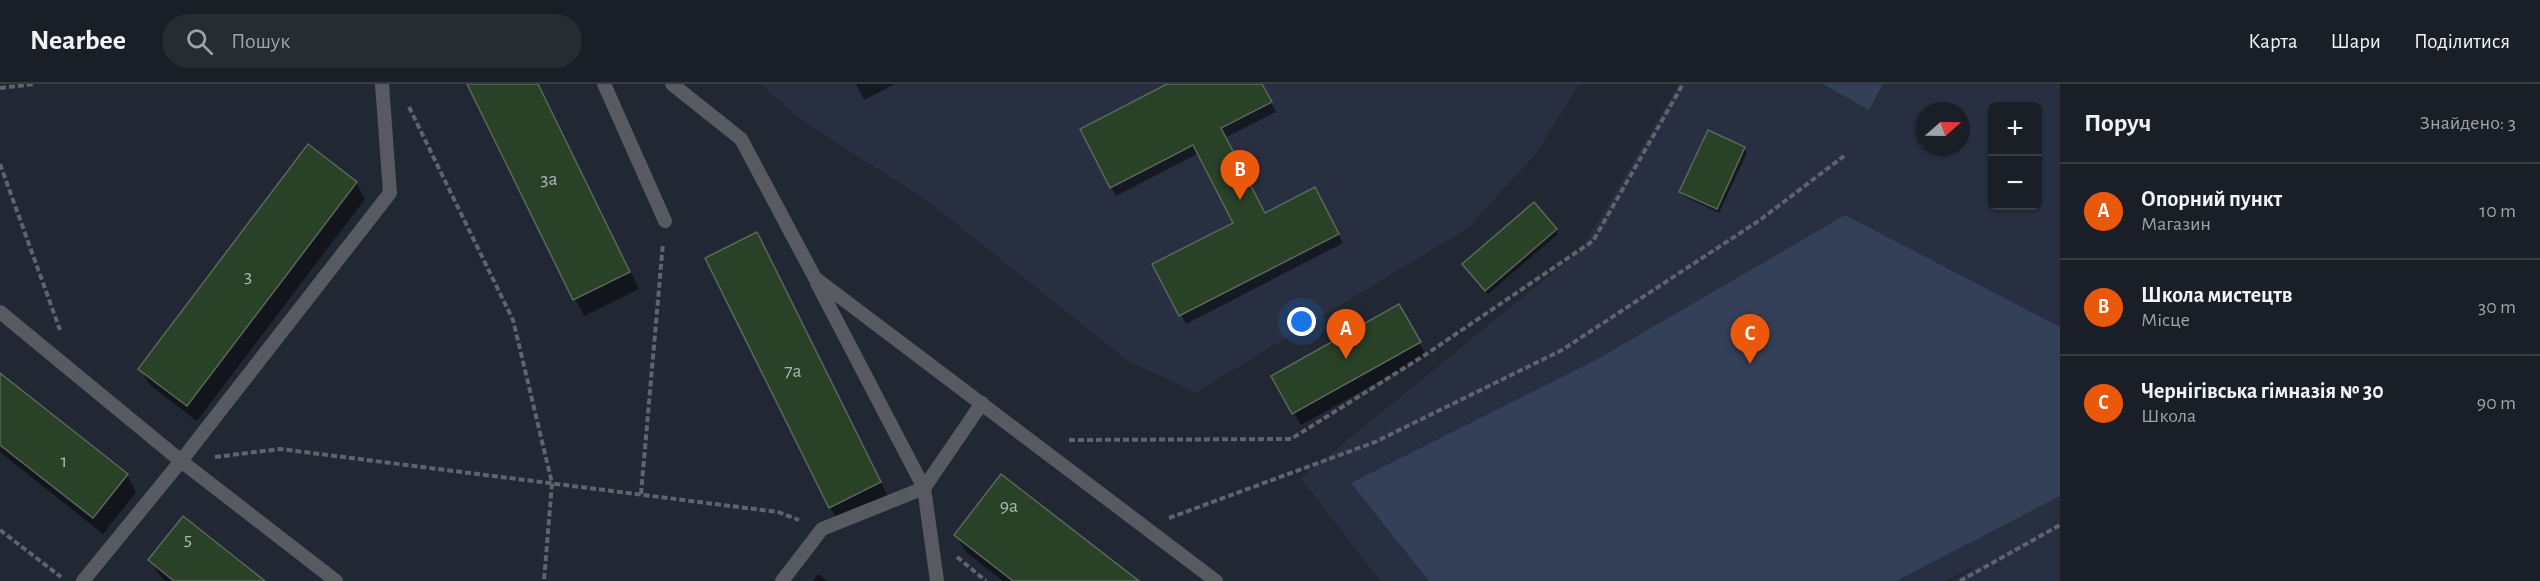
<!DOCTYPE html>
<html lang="uk">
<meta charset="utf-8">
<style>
:root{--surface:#1a1e26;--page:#272b32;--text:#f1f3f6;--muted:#9fa2a7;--line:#383c43;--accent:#ea580c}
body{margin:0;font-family:"Alegreya Sans",sans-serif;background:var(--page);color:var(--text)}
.controls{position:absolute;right:18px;top:18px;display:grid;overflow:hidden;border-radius:9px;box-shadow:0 2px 4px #0004}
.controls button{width:54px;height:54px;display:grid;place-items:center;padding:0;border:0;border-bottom:2px solid var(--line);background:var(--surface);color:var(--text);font:30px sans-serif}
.compass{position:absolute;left:1916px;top:18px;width:54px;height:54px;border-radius:50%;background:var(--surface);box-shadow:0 2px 4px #0004;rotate:70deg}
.you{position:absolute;left:1302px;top:238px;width:21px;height:21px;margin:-15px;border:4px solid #fff;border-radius:50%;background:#1a73e8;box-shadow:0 0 0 9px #1a73e833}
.badge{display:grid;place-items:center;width:39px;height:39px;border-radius:50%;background:var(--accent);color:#fff;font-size:20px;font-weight:700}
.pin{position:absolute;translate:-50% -50px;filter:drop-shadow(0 2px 3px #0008)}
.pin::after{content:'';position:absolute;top:32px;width:21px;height:18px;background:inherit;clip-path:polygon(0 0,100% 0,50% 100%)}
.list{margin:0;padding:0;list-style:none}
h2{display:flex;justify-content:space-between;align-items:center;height:78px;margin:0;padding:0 24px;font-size:26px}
h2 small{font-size:20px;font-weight:400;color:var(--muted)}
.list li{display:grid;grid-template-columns:39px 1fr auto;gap:18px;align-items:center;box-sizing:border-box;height:96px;padding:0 24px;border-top:2px solid var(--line)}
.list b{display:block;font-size:22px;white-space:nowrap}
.list p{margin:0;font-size:20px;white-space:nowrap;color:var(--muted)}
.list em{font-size:20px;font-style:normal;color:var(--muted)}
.icon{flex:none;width:33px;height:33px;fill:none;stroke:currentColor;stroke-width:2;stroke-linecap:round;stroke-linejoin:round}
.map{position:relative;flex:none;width:2060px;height:497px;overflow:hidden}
header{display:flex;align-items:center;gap:36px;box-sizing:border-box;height:84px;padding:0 30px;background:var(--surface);border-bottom:2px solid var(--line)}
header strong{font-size:28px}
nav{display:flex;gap:33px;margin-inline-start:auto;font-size:21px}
.search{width:420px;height:54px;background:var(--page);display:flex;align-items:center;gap:15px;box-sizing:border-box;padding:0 21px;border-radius:33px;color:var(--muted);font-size:22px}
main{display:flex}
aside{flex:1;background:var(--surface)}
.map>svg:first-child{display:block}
.built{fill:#282f41;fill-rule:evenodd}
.green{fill:#343f58}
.shadow{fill:#0007}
.building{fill:#284127;stroke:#5c675b;stroke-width:1.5}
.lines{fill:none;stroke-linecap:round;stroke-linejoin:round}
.path{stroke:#5e636d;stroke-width:4;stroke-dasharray:6 3;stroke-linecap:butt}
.lane{stroke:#575a60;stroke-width:14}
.labels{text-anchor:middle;stroke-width:5;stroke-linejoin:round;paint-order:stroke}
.number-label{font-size:20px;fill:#acb5b5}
</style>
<header>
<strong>Nearbee</strong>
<div class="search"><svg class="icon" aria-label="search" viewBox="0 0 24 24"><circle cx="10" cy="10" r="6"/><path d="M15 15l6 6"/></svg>Пошук</div>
<nav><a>Карта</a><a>Шари</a><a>Поділитися</a></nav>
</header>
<main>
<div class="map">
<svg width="2060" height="497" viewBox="0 0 2060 497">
<rect width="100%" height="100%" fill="#222833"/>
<path class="built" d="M761 0H1579L1537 68 1468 144 1195 309 1127 276 930 119 799 34Z
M1679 0H2060V497H1953L1984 477 1945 497H1382L1373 488 1301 394 1581 166ZM1992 22H2038V122H1992ZM1925 27H1961V63H1925Z"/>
<path class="green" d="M1823 0H1883L1869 26Z
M1845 131 2060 243V412L1896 497H1429L1351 399 1596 276Z"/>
<path class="shadow" d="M468 0H538L639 205 584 232Z
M856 0H895L864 16Z
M1171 0H1261L1276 28 1225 54 1265 130 1319 114 1343 159 1186 240 1154 181 1235 139 1199 69 1116 112 1111 103Z
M1744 64 1747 69 1719 129 1684 112 1681 108Z
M356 99 365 115 197 337 150 301 140 285Z
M1556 145 1558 150 1488 210 1466 185Z
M766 166 889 415 840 440 830 423Z
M1399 222 1426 271 1301 341 1273 292Z
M0 291 127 391 136 408 103 450 0 368Z
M956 451 1136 497H1003L966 468Z
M150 476 263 497H164Z
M818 490 827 497H813Z"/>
<path class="building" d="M467 0H538L630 188 573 216Z
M1167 0H1262L1272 18 1221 44 1265 129 1315 103 1339 150 1179 232 1152 180 1233 139 1193 61 1110 104 1080 45Z
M1708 46 1745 63 1717 125 1679 108Z
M308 60 357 98 187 322 138 285Z
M1534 118 1557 145 1485 207 1462 180Z
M757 148 881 398 829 424 705 174Z
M1399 220 1421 258 1292 330 1271 292Z
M0 289 128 390 93 434 0 361Z
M1001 390 1139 497H1013L954 451Z
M183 432 265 497H174L148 476Z"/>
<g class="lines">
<path class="path" d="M0 4 34 0
M409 23 513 236 552 399 544 497
M0 80 60 246
M1069 356 1291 355 1425 271 1593 157 1683 0
M215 373 280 365 778 428 799 436
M641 410 663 159
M1169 434 1375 358 1562 266 1760 136 1844 72
M0 446 61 493
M957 473 986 497
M1960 497 2060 441"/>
<path class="lane" d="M604 0 665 137
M672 0 741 55 815 194 1216 497
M817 199 924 404 937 497
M0 228 181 377 336 497
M83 497 181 377 390 109 382 0
M782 497 822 445 924 404 982 319"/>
</g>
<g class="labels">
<g class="number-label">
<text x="549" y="101">3а</text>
<text x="248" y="198">3</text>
<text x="793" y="293">7а</text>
<text x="64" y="383">1</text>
<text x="1009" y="428">9а</text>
<text x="188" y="461">5</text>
</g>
</g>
</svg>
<div class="controls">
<button>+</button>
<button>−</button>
</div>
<svg class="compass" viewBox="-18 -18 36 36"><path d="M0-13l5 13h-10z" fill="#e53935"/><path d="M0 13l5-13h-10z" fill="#9fa2a7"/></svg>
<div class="you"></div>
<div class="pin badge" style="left:1346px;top:275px">A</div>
<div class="pin badge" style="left:1240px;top:116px">B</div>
<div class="pin badge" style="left:1750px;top:280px">C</div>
</div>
<aside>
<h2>Поруч<small>Знайдено: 3</small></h2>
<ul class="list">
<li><span class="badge">A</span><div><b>Опорний пункт</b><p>Магазин</p></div><em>10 m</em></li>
<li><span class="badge">B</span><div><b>Школа мистецтв</b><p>Місце</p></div><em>30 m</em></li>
<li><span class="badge">C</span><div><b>Чернігівська гімназія № 30</b><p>Школа</p></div><em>90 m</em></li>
</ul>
</aside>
</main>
